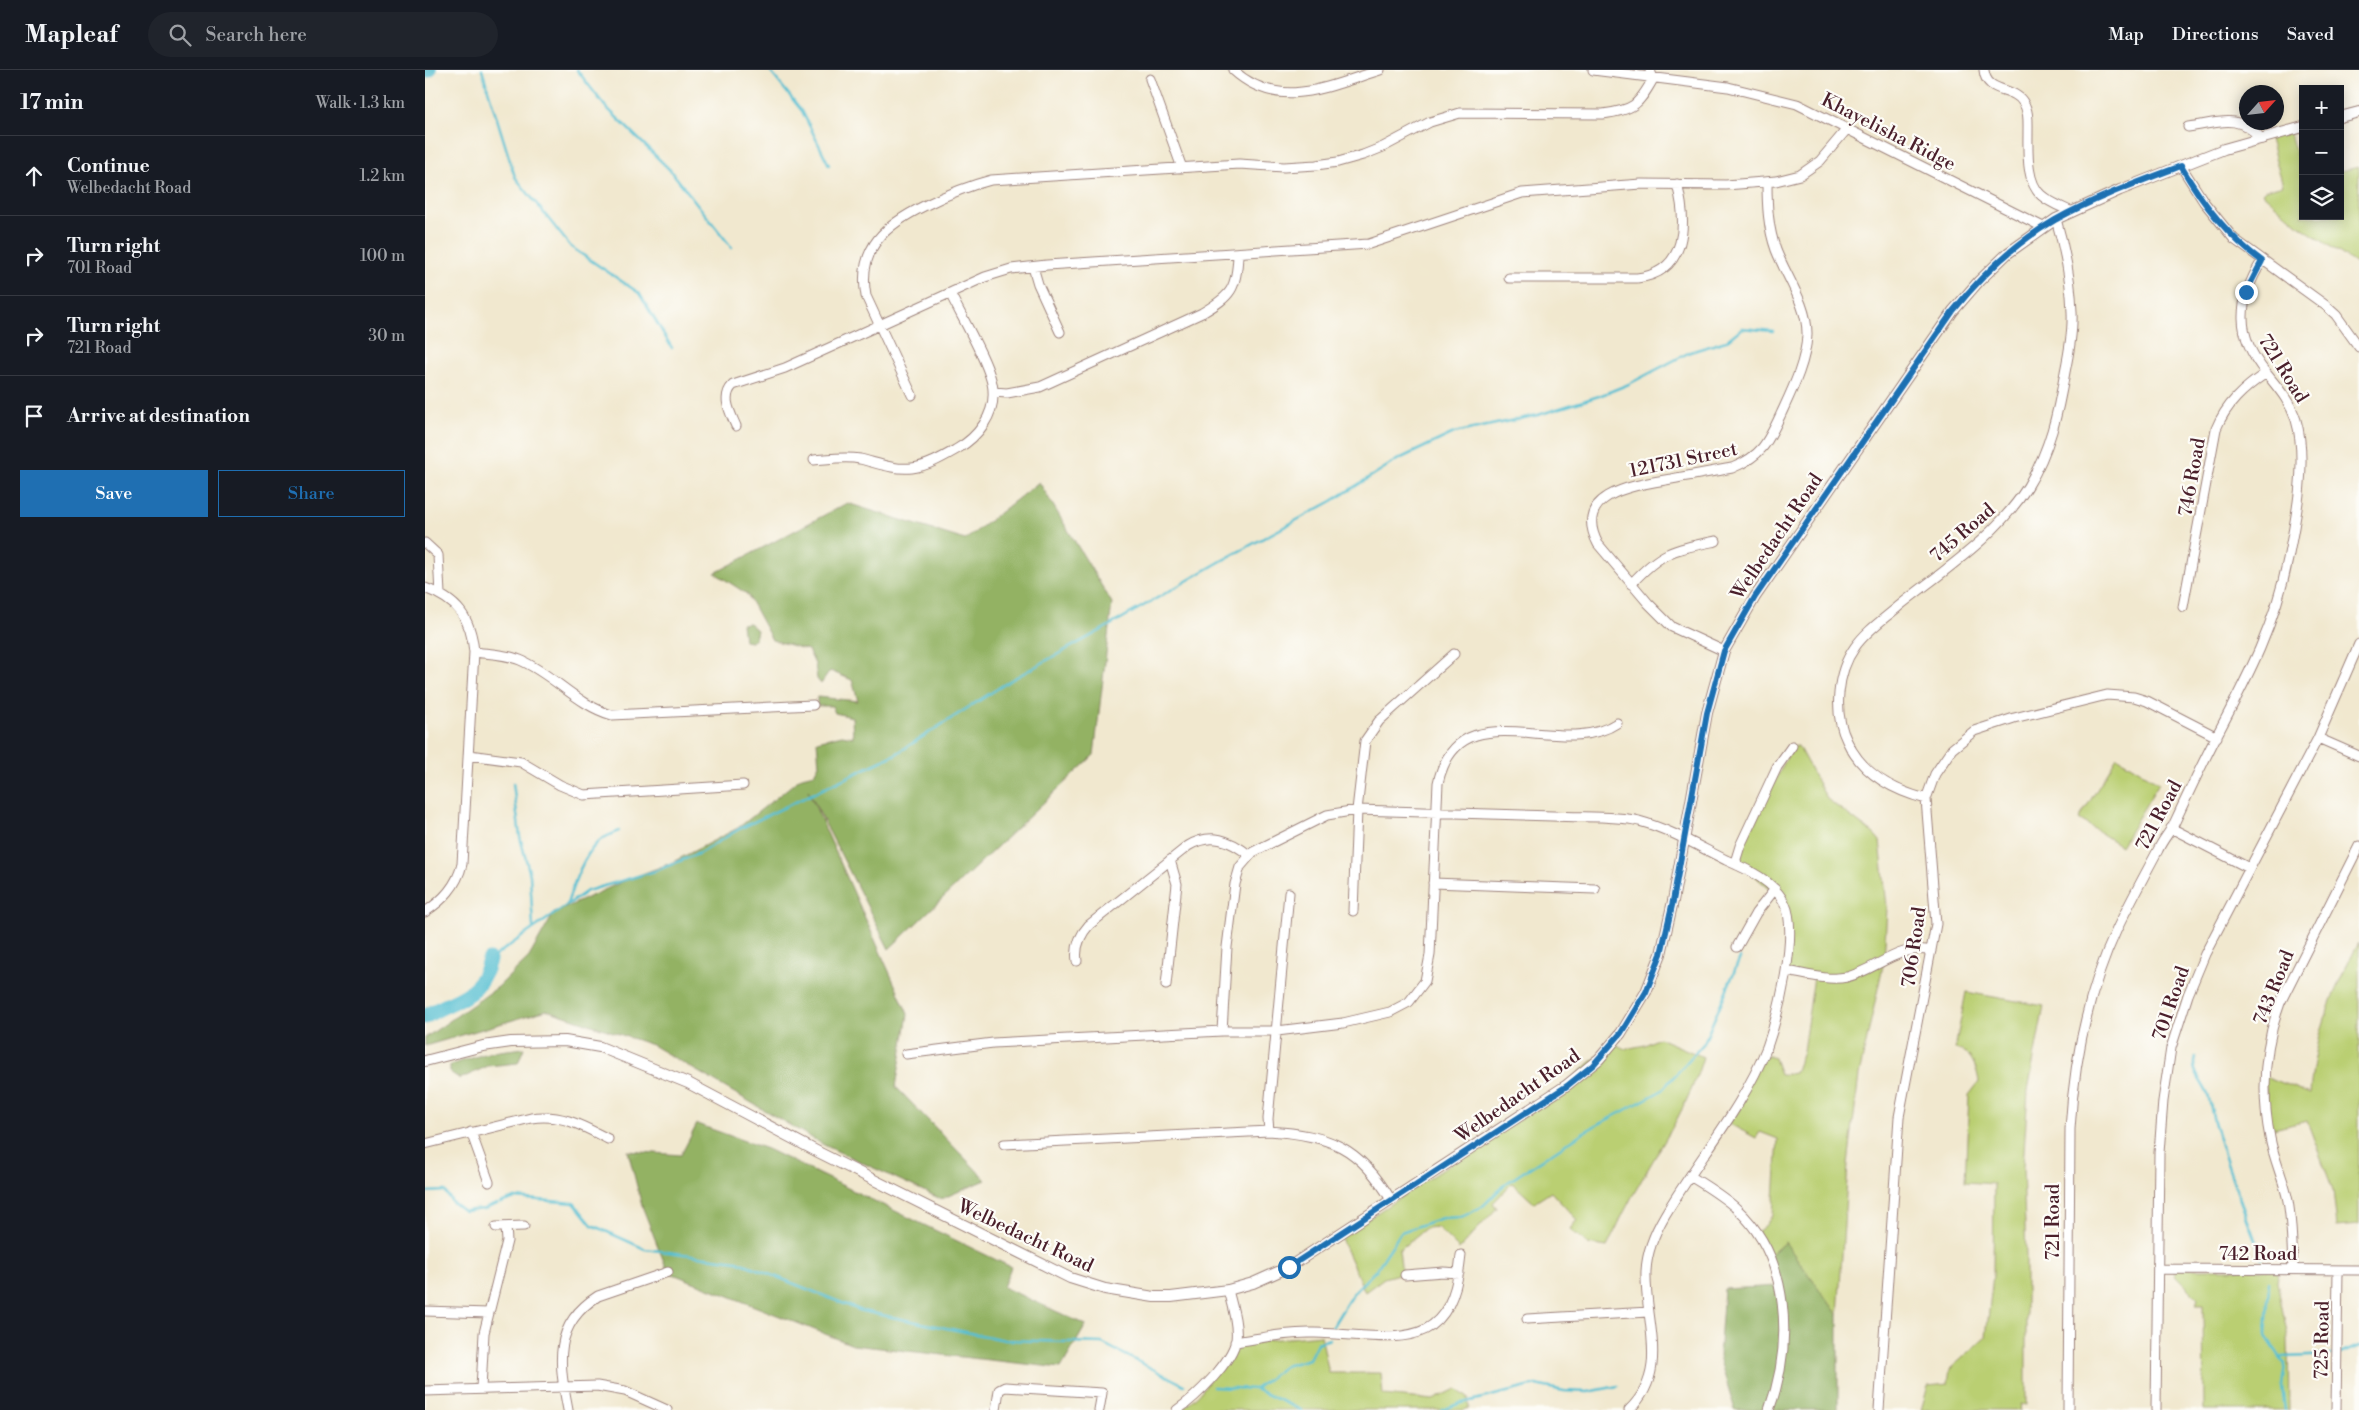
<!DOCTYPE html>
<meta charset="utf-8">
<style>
:root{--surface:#171b24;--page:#20242c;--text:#f1f3f6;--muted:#9ea1a6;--line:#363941;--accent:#1f6fb2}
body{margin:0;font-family:"Libre Bodoni",serif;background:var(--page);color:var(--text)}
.controls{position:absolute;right:15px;top:15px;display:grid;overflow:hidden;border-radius:0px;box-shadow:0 2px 12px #0003}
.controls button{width:45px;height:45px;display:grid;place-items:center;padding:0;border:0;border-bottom:1px solid var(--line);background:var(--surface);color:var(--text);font:25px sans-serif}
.compass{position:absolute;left:1814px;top:15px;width:45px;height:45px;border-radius:50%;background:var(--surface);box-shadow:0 2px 12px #0003;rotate:63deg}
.stop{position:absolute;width:15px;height:15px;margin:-11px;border:4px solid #1f6fb2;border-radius:50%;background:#fff}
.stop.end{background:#1f6fb2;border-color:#fff;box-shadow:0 1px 5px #0008}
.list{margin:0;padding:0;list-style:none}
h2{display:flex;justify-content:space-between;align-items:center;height:65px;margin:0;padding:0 20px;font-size:21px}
h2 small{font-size:16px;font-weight:400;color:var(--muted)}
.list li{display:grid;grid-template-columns:32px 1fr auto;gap:15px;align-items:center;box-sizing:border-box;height:80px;padding:0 20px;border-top:1px solid var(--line)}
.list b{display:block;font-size:19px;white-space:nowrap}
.list p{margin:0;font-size:16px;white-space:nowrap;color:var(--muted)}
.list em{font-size:16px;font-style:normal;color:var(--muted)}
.actions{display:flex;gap:10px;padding:15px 20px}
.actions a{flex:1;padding:11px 0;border:1px solid var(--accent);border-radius:0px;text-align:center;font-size:18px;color:var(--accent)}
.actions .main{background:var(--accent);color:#fff}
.icon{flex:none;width:28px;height:28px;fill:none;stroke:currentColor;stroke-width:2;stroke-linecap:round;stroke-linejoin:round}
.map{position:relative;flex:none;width:1934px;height:1340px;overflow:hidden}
header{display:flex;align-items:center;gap:30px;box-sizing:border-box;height:70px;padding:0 25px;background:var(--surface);border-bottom:1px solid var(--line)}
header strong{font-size:24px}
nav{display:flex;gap:28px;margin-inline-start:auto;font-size:18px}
.search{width:350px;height:45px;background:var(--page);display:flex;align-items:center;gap:12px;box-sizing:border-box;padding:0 18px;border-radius:28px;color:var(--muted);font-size:19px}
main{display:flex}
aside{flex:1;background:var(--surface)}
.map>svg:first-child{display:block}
.green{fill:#bacf72;stroke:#82774e}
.forest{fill:#93b264;stroke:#6e6848}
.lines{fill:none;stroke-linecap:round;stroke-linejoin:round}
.stream{stroke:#56bfd2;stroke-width:2.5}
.river{stroke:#56bfd2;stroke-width:15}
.minor-casing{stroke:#9e847d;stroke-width:11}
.tertiary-casing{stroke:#9e847d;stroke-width:12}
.minor{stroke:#fff;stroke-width:9}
.tertiary{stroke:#fff;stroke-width:10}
.route{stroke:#1f6fb2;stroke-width:6}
.labels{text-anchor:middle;stroke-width:4.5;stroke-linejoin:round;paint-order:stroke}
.street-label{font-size:19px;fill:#4a1f2b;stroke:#fdfcf7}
</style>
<header>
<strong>Mapleaf</strong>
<div class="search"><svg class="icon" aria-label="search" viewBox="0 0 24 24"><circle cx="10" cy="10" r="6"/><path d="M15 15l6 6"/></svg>Search here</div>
<nav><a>Map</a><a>Directions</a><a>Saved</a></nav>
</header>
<main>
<aside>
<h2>17 min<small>Walk · 1.3 km</small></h2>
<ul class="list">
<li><svg class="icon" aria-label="ahead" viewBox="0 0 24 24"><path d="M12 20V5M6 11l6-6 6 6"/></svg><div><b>Continue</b><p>Welbedacht Road</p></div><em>1.2 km</em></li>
<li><svg class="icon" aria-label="right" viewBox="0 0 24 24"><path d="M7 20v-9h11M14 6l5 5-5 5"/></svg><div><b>Turn right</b><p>701 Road</p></div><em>100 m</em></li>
<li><svg class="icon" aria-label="right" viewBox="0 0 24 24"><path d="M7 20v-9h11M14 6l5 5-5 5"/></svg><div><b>Turn right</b><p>721 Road</p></div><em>30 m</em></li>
<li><svg class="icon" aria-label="arrive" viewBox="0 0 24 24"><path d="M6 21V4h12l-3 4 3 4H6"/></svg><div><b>Arrive at destination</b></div></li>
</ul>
<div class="actions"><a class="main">Save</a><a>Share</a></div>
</aside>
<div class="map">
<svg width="1934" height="1340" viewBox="0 0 1934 1340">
<rect width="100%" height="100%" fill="#fdfcf7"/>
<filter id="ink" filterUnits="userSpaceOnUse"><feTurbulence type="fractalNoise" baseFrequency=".02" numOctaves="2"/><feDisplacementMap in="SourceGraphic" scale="10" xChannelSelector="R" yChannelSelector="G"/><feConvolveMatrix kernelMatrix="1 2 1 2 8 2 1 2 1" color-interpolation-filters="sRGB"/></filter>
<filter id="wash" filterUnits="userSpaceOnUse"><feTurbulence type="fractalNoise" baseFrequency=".0096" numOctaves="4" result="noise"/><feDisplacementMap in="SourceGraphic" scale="20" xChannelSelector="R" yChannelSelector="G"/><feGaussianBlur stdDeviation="1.12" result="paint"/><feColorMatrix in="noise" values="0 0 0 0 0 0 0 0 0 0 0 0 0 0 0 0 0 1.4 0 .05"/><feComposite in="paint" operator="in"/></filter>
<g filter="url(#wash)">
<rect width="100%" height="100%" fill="#f1e8cf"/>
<path class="green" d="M1864 60 1878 110V146H1915V101L1934 97V196L1875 156 1837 123 1840 120 1858 115 1844 66Z
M1373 676 1402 729 1449 764 1455 771 1462 837 1459 891 1434 1005 1423 1094 1413 1245 1360 1173 1345 1185 1331 1163 1341 1155 1348 1144 1353 1069 1335 1062 1331 1068 1301 1052 1339 984 1349 988 1355 1005 1370 1003 1378 981 1389 907 1360 901 1365 877 1360 833 1311 789 1367 677Z
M1692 687 1734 713 1696 776 1654 749Z
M1934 873V1155L1912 1157 1908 1120 1882 1051 1844 1060 1840 1006 1885 1024C1889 970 1907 920 1934 873Z
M1541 922 1619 936 1603 1020 1598 1097 1601 1187V1335L1596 1334 1595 1340H1496L1503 1316 1523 1314 1525 1299 1561 1267 1568 1205 1569 1114 1540 1112 1544 1025 1554 1012C1552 998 1546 980 1530 979Z
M1234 968 1278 987C1265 1033 1239 1071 1216 1111 1203 1132 1193 1155 1182 1177L1163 1174 1145 1159 1152 1150 1126 1122 1109 1133 1087 1113 1068 1133 1072 1138 1034 1179 1012 1157 1001 1158 974 1180 977 1203 959 1208 940 1222 915 1167 1113 1037 1188 973 1200 979 1220 975Z
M1748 1199H1854L1852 1212 1863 1268 1864 1340H1779L1778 1235H1771L1773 1228 1751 1206Z
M896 1265 904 1303H956L958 1325 1008 1330 1031 1319 1043 1328 1044 1338 1039 1340H757L775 1323 811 1273Z"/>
<path class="forest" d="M614 412 687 533 669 685 464 879 383 720 483 944 471 1017 561 1110 516 1129 399 1075 227 975 122 940 0 976V968L73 917 104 887 129 843 201 810 246 793 313 758 377 707 389 704 394 695 392 671 417 665 428 667 427 647 410 643 407 636H392V627L433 631 427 610 405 601 396 614 392 609 390 594 383 580 347 570 322 524 290 503 422 433 540 470Z
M324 553 332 560 330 569 326 572 319 571 317 554Z
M99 978 93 993 63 996 35 1009 25 1002V995L66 982Z
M272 1054 342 1079 586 1197 578 1217 661 1255 636 1298 428 1275 243 1202 217 1136 203 1081 256 1085Z
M1360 1172 1413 1245V1340H1310L1294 1287 1299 1219 1354 1216 1345 1185Z"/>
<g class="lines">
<path class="stream" d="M57 0 90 107 146 177 214 223 247 278
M152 0 179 35 246 101 307 178
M344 0 377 41 404 95
M88 713 95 767 105 805 108 857
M142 834C149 813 157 788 173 772 178 767 188 764 194 761
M64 890 162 821 230 801 275 783 314 759 471 684 586 610 675 561 798 490 907 431 972 390 1029 363 1113 345 1174 326 1204 314 1265 282 1301 271 1317 258 1348 261
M1770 987C1765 1001 1778 1012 1783 1025 1786 1035 1787 1047 1791 1058 1803 1102 1821 1145 1837 1188
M0 1122 20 1121 27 1132 39 1141 59 1139 72 1134
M75 1133 90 1128 149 1133 167 1155 220 1179 312 1191 437 1241 580 1270 677 1273 759 1315
M1844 1212 1841 1266 1860 1294 1857 1316 1860 1340
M907 1257 928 1223 951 1200 976 1162 1017 1148 1036 1147 1057 1137 1080 1114 1159 1062 1236 1021 1279 973 1315 888
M1915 1284 1934 1276
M1858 1287 1910 1285
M788 1317 830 1319 860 1296 884 1289 892 1273 905 1269
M830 1319 876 1340
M1017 1340 1033 1334 1111 1315 1139 1321 1163 1322 1193 1316"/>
<path class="river" d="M0 1 4 0
M0 947C31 926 52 933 64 890"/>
</g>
</g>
<g filter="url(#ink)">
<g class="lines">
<g class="minor-casing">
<path id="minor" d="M808 0C854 42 904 16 955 0
M1168 0 1303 17 1372 34 1618 157
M1559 0C1561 24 1588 16 1598 32 1604 41 1603 52 1603 62 1603 81 1601 112 1616 125 1625 133 1637 137 1647 142
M725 9 757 98
M1763 57C1795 53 1812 42 1837 69
M1756 96 1779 132 1809 169 1900 235 1911 245 1934 277
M608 197 613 214 635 262
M1084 208H1212C1263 202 1262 152 1252 114
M568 322 582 323 615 317 777 243C806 226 812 219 813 184
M487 325 441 226C432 177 462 154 501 135 523 124 543 116 566 110L814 94 859 97 891 95 913 92 938 85 958 77 1005 52 1035 43 1178 44C1208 40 1213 36 1228 9L1225 0
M311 356C305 342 296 327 308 315L360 298 560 207 586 199 622 195 944 174 1097 123 1216 114 1301 115 1351 111 1375 105 1395 91 1422 59
M389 390C404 389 420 386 435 389 452 393 469 400 487 398 503 396 518 387 532 379 553 367 570 345 568 320 567 298 536 246 525 223
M0 473 13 485 15 524
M1206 514C1237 481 1247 480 1291 471
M0 518C32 530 46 547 49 582L37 794C32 816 18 830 0 842
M1758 537 1791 359C1801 334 1819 318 1841 303
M1299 581 1247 557 1223 533 1173 474C1146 422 1212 415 1246 409 1266 405 1287 402 1307 398 1337 386 1343 372 1356 344 1367 320 1381 292 1382 265 1383 236 1361 206 1351 180 1343 158 1342 135 1342 112
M49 582C64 584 81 584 95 590 128 604 152 635 187 645L388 635
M1893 668 1934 686
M44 685 96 692 135 715 159 725 318 715
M1501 729C1467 720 1437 704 1422 671 1408 643 1412 602 1430 577 1441 561 1459 549 1474 536 1519 500 1572 466 1603 416 1625 380 1633 343 1640 302 1644 283 1648 262 1647 242 1646 211 1640 180 1631 149
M1746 758 1824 798
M1312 795 1311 789 1315 776 1352 697 1367 676
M1008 813 1170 819
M928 841 932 740 940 671 954 651 1029 584
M1312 877 1331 843 1350 819
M652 891C650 878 655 865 664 855L763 776C786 762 805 770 824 785
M1361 901C1380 904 1402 911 1422 907 1451 900 1475 873 1506 881
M741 915 752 814 745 790
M797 961 802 877 810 814 815 797 828 782 902 745 932 740C997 742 1063 744 1128 746 1156 748 1187 745 1214 751 1244 759 1273 776 1301 790 1324 800 1349 811 1360 834 1374 864 1353 946 1342 977 1318 1038 1273 1089 1240 1145 1230 1162 1222 1181 1221 1201 1219 1251 1246 1300 1204 1340
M481 984 568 973 797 961H852L918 953 965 942 984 932 1000 911 1005 885 1013 713C1034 618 1136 691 1192 653
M844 1061 843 1049 864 823
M46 1062 64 1112
M0 1074 106 1048C136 1043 158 1056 183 1069
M579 1074 844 1061C905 1065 935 1077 966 1130
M1265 1106C1281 1116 1298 1126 1312 1139 1366 1189 1368 1275 1344 1340
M71 1157 99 1156
M1733 1199 1934 1200
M1868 1199C1867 1176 1867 1153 1863 1131 1859 1110 1849 1090 1845 1068 1836 1022 1839 977 1855 933L1934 776
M980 1205 1018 1202 1034 1203
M0 1241 63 1243
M1102 1249 1224 1242
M810 1272C837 1268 863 1262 890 1263 969 1265 1026 1289 1036 1185
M56 1318 59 1263 82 1171 81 1157
M0 1321 172 1316 200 1321 242 1340
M143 1340C134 1294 127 1255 173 1226L243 1202
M571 1340 574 1320 580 1317 677 1323 674 1340
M752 1340C771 1327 807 1292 811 1270 813 1254 807 1236 803 1220
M1454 1340 1474 1047 1511 854 1501 729 1510 704 1527 679 1549 661 1589 648 1682 625 1709 627 1722 631 1792 667
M1643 1340 1645 1059C1649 991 1663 921 1692 859 1705 832 1719 806 1733 780 1737 771 1743 764 1748 756 1762 726 1776 696 1791 667 1822 608 1850 556 1863 489 1871 449 1883 390 1871 350 1865 331 1853 318 1841 303 1810 265 1812 231 1837 191
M1731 1340 1734 1083 1738 1031 1746 978 1763 925 1780 884 1893 668 1934 574
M1911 1340 1913 1200"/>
</g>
<g class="tertiary-casing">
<path id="tertiary" d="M1915 47 1934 42
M0 991 58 976 86 972 140 971 175 977 263 1013 395 1083 645 1208 680 1219 729 1227H746L803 1220 828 1213 864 1197 1142 1015 1174 989 1196 963 1221 922 1236 884 1248 831 1282 643 1299 581 1330 527 1528 241 1554 211 1583 183 1631 149 1695 120 1799 79 1878 57"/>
</g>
<use href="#minor" class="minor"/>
<use href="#tertiary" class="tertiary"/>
</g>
</g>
<g class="lines" filter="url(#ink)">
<path class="route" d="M864 1197 1142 1016 1168 995 1196 963 1221 922 1236 884 1248 831 1282 643 1299 581 1330 527 1528 241C1556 206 1590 173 1630 150 1669 128 1714 112 1756 96 1777 133 1802 166 1837 191L1821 222"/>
</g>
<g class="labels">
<g class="street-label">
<text transform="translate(1464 61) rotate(27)" y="7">Khayelisha Ridge</text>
<text transform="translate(1859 298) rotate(58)" y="7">721 Road</text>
<text transform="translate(1258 389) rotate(-12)" y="7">121731 Street</text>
<text transform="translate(1766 407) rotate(-80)" y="7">746 Road</text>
<text transform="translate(1537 462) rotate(-41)" y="7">745 Road</text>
<text transform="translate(1351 466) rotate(-56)" y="7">Welbedacht Road</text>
<text transform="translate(1733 745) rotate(-62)" y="7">721 Road</text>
<text transform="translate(1488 877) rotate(-82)" y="7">706 Road</text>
<text transform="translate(1848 917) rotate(-68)" y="7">743 Road</text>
<text transform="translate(1745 933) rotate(-71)" y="7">701 Road</text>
<text transform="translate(1092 1025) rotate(-35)" y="7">Welbedacht Road</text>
<text transform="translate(1627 1152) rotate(-90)" y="7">721 Road</text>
<text transform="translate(601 1165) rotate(25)" y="7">Welbedacht Road</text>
<text x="1833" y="1190">742 Road</text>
<text transform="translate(1896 1270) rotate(-89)" y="7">725 Road</text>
</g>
</g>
</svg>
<div class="controls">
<button>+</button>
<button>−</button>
<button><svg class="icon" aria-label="layers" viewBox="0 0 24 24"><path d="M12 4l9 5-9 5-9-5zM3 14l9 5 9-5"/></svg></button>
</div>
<svg class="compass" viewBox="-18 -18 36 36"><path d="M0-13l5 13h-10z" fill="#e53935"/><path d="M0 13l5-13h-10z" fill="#9ea1a6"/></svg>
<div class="stop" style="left:864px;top:1197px"></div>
<div class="stop end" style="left:1821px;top:222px"></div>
</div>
</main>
